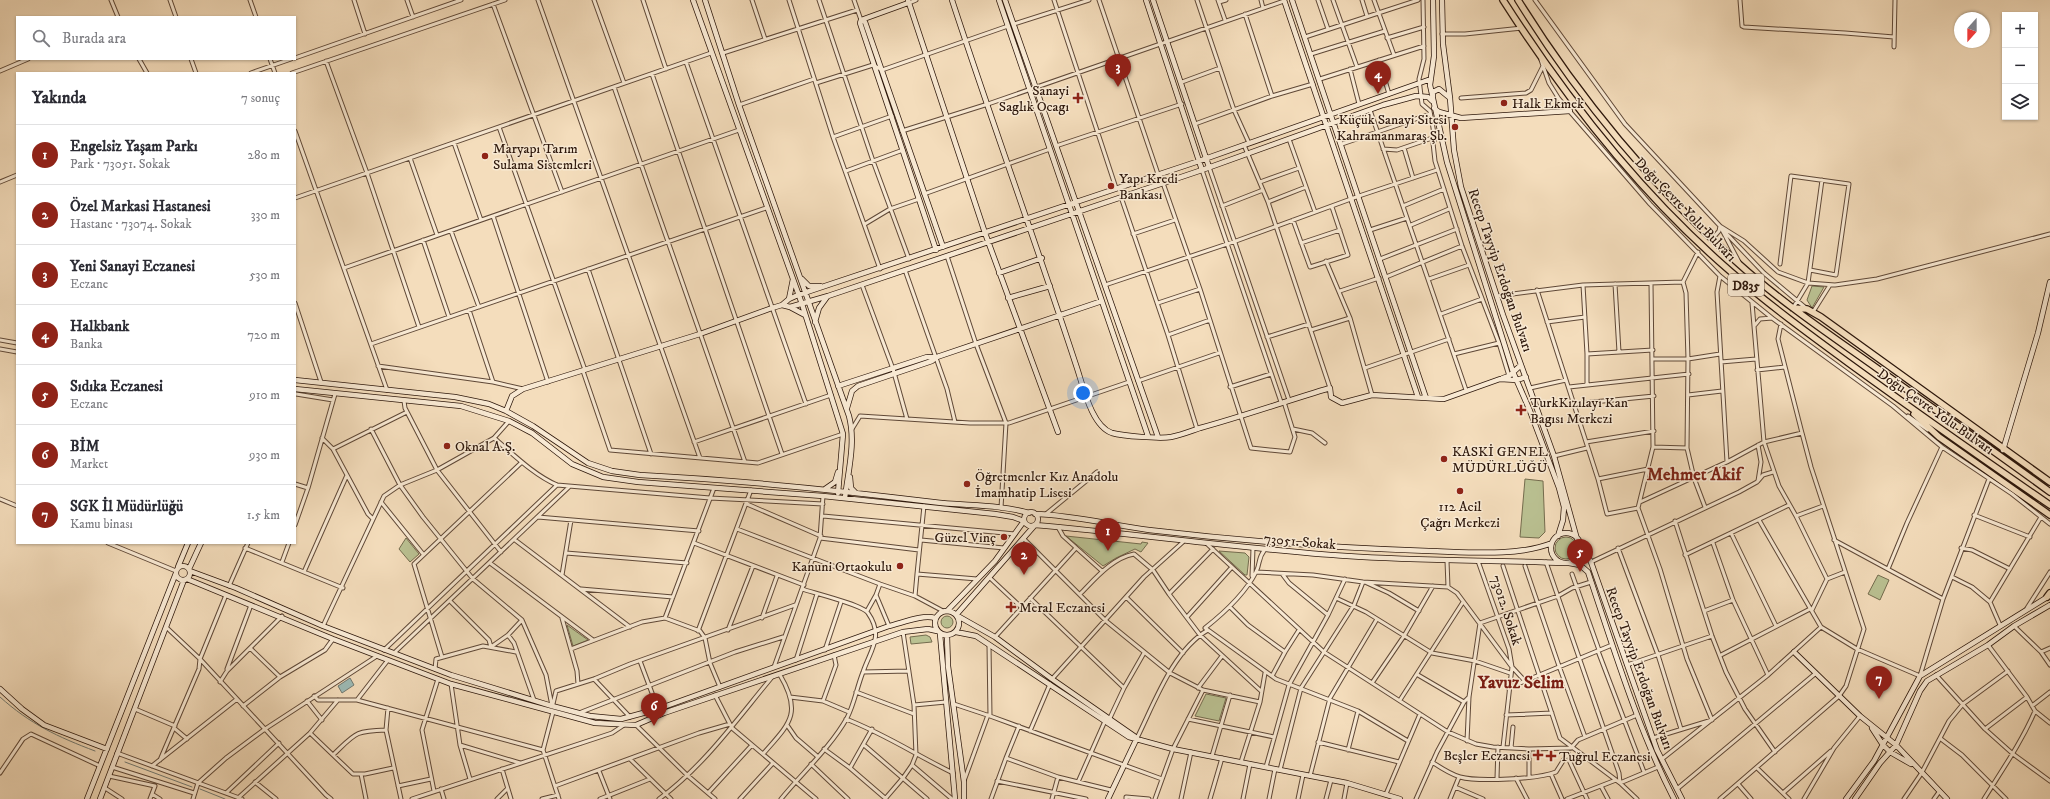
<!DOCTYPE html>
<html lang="tr">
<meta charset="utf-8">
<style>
:root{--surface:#fff;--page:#f7f7f7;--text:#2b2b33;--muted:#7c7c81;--line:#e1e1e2;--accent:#8f2418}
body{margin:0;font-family:"IM FELL DW Pica",serif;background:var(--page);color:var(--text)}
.controls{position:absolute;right:12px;top:12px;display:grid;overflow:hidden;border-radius:0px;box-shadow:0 1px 3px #0004}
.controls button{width:36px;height:36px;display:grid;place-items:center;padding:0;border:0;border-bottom:1px solid var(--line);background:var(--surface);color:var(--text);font:20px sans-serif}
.compass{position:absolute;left:1954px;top:12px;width:36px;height:36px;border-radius:50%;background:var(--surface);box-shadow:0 1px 3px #0004;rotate:201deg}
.you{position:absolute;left:1083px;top:393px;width:14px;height:14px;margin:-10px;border:3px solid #fff;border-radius:50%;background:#1a73e8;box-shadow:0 0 0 6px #1a73e833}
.badge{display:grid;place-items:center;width:26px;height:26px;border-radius:50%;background:var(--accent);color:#fff;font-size:13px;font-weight:700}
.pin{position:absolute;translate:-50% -33px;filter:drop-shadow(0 1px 2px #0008)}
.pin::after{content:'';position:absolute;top:21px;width:14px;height:12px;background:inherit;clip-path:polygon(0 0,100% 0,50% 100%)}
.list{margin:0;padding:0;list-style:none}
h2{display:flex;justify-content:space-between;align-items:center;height:52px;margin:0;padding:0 16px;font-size:17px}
h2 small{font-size:13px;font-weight:400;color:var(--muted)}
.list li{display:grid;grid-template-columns:26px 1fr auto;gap:12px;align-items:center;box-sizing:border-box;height:60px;padding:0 16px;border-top:1px solid var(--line)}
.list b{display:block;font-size:15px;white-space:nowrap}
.list p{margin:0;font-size:13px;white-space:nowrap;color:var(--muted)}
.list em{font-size:13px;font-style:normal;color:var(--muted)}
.icon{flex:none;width:22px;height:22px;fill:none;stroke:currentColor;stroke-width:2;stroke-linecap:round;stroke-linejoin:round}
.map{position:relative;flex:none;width:2050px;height:799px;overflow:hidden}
.search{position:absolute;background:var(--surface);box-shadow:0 1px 3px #0004;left:16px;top:16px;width:280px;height:44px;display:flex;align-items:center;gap:10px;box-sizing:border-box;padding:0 14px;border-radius:0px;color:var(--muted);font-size:15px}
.panel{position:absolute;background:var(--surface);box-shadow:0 1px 3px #0004;left:16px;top:72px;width:280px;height:472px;border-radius:0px}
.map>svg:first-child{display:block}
.green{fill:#bac192;stroke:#746c4e}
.water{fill:#9dbbb7;stroke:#707972}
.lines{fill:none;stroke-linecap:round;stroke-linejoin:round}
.stream{stroke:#707972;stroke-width:1}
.street-casing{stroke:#5f4837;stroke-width:5}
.secondary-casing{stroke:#2d170b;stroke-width:6}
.highway-casing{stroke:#2d170b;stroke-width:8}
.street{stroke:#f8e9d3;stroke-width:3}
.secondary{stroke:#f8e9d3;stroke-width:4.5}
.highway{stroke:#f4ddbc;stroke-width:5.5}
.poi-dot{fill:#8f2418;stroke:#f8e9d3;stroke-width:1.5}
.labels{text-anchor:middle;stroke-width:3;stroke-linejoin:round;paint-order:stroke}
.shield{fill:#f8e9d3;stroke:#6a5647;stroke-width:1}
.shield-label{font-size:13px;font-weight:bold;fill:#2d170b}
.poi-label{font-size:14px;fill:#2d170b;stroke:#f8e9d3;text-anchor:start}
.street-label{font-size:14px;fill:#2d170b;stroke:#f8e9d3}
.district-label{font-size:18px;font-weight:bold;fill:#7a1f14;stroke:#f8e9d3}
</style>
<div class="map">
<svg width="2050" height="799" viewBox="0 0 2050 799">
<rect width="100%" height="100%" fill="#f4ddbc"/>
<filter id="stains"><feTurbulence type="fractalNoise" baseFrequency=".005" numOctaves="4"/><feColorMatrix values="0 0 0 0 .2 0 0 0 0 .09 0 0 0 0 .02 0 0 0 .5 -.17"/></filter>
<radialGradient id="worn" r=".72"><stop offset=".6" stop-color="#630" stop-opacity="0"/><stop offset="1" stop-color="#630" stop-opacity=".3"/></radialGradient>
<path class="green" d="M1812 286 1824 287 1812 308 1807 300Z
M1525 479 1543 481 1545 532 1539 538 1520 537Z
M1066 536 1141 544 1142 542 1148 543 1141 552 1135 549 1116 558 1103 566Z
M1555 548a11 11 0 1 1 22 0a11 11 0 1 1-22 0Z
M406 538 419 554 410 562 399 549Z
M1219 551 1245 553 1249 557 1247 575H1245Z
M1878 575 1889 580 1880 600 1868 594Z
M941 622a6 6 0 1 1 12 0a6 6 0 1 1-12 0Z
M567 625 588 640 573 646Z
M926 635 930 637 932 642 911 644 910 637Z
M1206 694 1226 698 1219 721 1195 716Z"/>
<path class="water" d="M350 678 354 685 342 693 338 686Z"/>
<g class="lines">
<path class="stream" d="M0 697C30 724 58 737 95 751
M125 762 192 787
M200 789 225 799"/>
<g class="street-casing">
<path id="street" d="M111 0 118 17
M170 0 176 17
M250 0 256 17
M354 0 365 34
M407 0 413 17
M538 0 700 458
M594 0 624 83
M643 0 666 69
M752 0 765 39
M789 0 833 137 880 269
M819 0 873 161 909 259
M854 0 861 20
M1054 0 1116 188
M1099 0 1158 174
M1197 0 1234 110 1249 143
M1218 0 1225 20
M1261 0 1263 8
M1318 0 1328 29
M1333 0 1357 67
M1362 0 1367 16
M1374 0 1394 55
M1423 0 1424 59 1419 79 1422 104 1430 111 1435 139 1433 143 1435 161 1462 246 1499 343 1509 376
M1535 0 1625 124 1720 226 1739 262
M1740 0 1742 26 1744 27 1845 33 1894 37
M1219 2 1226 0
M909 3 916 0
M493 4 562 192
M1245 14 1272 96
M1014 24 1089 0
M1442 34H1465L1522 28
M1305 37 1418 0
M1387 38 1424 27
M1894 47 1895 0
M723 53 857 10
M1311 54 1385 31
M295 58 461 0
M139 59 147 73
M191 59 196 73
M270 59 275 73
M1379 60 1389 94
M1541 60 1549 83 1559 99 1650 204 1720 276 1772 318 1893 406 1942 447 2012 494 2050 524
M326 61 367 173 419 327
M686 62 806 404
M1350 69 1359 104
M0 71 28 59
M251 73 291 59
M292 73 505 0
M652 74 782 454
M1320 79 1424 46
M1182 82 1220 68
M816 83 873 65 882 70 1008 26
M614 87 745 462
M1461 98 1526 93 1531 90 1543 66
M739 105 814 79
M1370 110 1466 390
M1195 124 1272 96 1313 84
M499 127 585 370
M295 131 387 390
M902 131 988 104 1284 1
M833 137 892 116
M1289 139 1315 212
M454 143 481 220
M1342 144 1430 114
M1244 145 1268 202 1330 388
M1056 146 1182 104
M1404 148 1413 178
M1383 149 1397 150 1435 137
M410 158 437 235
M1209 167 1289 400
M1202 170 1281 402
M846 171 903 150
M0 182 17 175
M1260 182 1299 168
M1163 183 1200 289 1251 448 1290 452 1295 437 1284 402
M924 194 1050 149
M1121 197 1168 335 1197 429
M295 198 711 53
M1268 202 1306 187
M1222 206 1263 190
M1403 206 1444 189
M493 216 548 382
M1293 220 1310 267 1348 255 1332 207
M865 224 890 209 919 199
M1411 225 1449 209
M1720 226 1744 241 1778 272 1808 283 1835 285 1877 279 2050 234
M1370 230 1407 218
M451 231 479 307
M1724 231 1764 273 1807 309
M1133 234 1175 220
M1712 239 1719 231 1720 226
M423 240 449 317
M1301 243 1340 230
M1698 252 1683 282 1686 293 1688 359 1687 448 1694 478 1705 507
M947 256 976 344 1006 423 1001 508
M1380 259 1457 229
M1326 261 1350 318 1372 395
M1780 264 1791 176 1849 184 1836 275 1810 270
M344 268 739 130
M588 269 651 454
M905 270 947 389 955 422
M1720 276 1717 292 1727 462
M1386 277 1462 246
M1429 279 1469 265
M1651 283 1653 447 1638 508 1660 569 1687 659 1712 720 1653 738
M1615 284 1619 352
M862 285 893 369 907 419
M1105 285 1236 241 1359 196 1437 170
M1583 285 1587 354V384
M1537 290 1598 479 1607 514 1638 508
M1340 291 1379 278
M1497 296 1583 285 1683 282
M295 303 321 382
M1158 303 1200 289
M1752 303 1764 442 1779 486 1796 516 1827 579 1812 610
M1793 308 1808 283 1822 180
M469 310 493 382
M1813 312 1830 285
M1441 314 1482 299
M1547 322 1585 317
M1781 324 1778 339 1802 433
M1755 325 1760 319 1772 318
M1311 330 1350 318
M1168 335 1210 320
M1267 337 1309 324
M0 340 17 343
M371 344 766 208
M0 349 17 352
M1454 354 1499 343
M1587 354 1653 350
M1653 359H1688L1720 354
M1721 362 1756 359
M378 366 493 382 523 389
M1365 368 1449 339
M1757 370 1785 367
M583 371 610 450 758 463 843 434
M1138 381 1219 353
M1230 387 1271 374
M1569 387 1689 374
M1530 388 1566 380
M296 394 333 400
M1688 395 1722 391
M404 401 405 408 437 470 501 552
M1573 404 1654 396
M1908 416 1928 430
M371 429 400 485 423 517 473 579 522 620 546 675 552 706
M852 429 860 416 970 423H1009L1129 382
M1293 429 1312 433 1325 443
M322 438 333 449 368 514 373 519
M494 438C514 455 534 475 557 485L710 498 823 504
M694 442 831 395
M1586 442 1654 431
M1653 447 1687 448
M333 449 407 412
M1554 456 1587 448
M1598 479 1648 469
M1758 481 1761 462 1758 445
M295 484 308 488
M0 499 17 506
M381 502 423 554
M1640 502 1727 462 1764 442 1802 433 1811 467 1864 629 1846 686 1839 696 1720 799
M747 504 821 536
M1046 514 1097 472
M1974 515 2030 537
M823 516 1015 534
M1796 516 1823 506
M538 517 699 531
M1759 520 1821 627 1857 649 1920 676 1943 599 1989 479
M1675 521 1712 636 1726 672 1745 709 1775 752
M295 525 308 488 335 394
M1058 527 1063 536 1102 571
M737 529 880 584
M1731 533 1776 626
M820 538 919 550
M1024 539 1106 621 1170 673 1203 690 1260 702
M515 540 630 627
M921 540 1004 548
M1834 540 1943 599
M108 543 176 571
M694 543 804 585
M1206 543 1324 652 1448 732 1476 744 1493 747 1529 749 1571 748
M1713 543 1733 600 1768 675
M245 548 343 588
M1618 548 1658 655 1681 729
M1961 548 1972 550 2010 569
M566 553 687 563
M1685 555 1789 505
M1447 561 1448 587
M1478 561 1509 649 1512 667 1503 747
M282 562 289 543
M1546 562 1619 773 1620 783 1658 767
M1591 562 1739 492 1757 482 1763 475 1773 472
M490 563 593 640
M1503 566 1560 738 1620 783 1637 799
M1525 566 1559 666 1585 737
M1888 569 1907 523 1942 447
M304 572 347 475
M1256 572 1313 575 1363 582 1448 587 1457 593 1512 667 1524 680
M917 574 924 506
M1572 574 1599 650
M562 575 571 520
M1283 575 1289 583 1328 615
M1252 576 1253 548
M1952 577 1972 587 1990 602 2041 517
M990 578 1021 607
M1827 579 1845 572
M1367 583 1389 593 1419 611
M229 586 248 543
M581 589 673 597
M1080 594C1095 579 1112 558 1134 554L1153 570 1169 594 1200 635 1261 691
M1169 594 1213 549
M915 596 917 574 977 579
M1126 597 1183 653
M1030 598 1124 688
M1336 598 1366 612 1432 653 1475 661 1510 673
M450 601 489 640 491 647 508 635 522 620
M1990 602 2000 625
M1230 607 1248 625 1285 652
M2027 608 2050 572
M867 611 876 595
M1704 611 1733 600
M1187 617 1232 567
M562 618 577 671 578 684
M665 618 714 488
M762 618 777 576
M323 626 384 496 400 485 437 470 494 438 509 421
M889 626 876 595 880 584 915 596 943 611
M2014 626 2041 652 2050 665
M166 627 200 659 326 795 331 799
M728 630 753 566
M1208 630 1276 679 1358 711 1408 741
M698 631 751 490
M508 635 514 643 534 700
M995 637 1076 548
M989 645 990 716
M1988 645 2027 697 2035 711 2050 723
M250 648 280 677
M571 649 642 622 665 618 700 631 705 638 710 663 720 687
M384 650 557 485
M825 650 841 602
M1598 651 1644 772
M2041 652 2050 648
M394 653 569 487
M1721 655 1810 609
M442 657 414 564 522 462
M796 660 817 594
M640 661 658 709
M1627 665 1712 636
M774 667 820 538 823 496
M227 669 251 605
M435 669 436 659 483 646 516 652
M863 672 909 671
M1418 675 1464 702
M1936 675 1985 729 2013 754 2050 781
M1272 676 1285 652 1299 630
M594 679 630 717
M1052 679 1144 577 1183 542
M220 682 227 671 282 616
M1372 683 1404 636 1433 586
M451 684 460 745 470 779
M1198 688 1222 656
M1508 688 1612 645
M856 692 914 714
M715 695 732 728 816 799
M314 696 318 700H357L543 750
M790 697 823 701 849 712
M357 700 388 660
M1400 700 1463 602
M307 701 322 720
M823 701 836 665 834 655
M553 704 556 691 594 679 630 664 795 605
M954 704 990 716 1162 779
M914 705 946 702
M243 706 280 677 325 650 333 639
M2032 706 2050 692
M388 708 386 730 401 799
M135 709 175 726
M553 712 543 750 559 799
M579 713 735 652 783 637
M1506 715 1552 713
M846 719C885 734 916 755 953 773
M1188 719 1274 737
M1109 720 1124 688 1144 653
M636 725 688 776 715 799
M787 725 796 738 817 756
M174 728 187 739
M1985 729 2027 697
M1030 731 1050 684
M310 733 333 755C356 733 354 731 386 730
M1137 738C1154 704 1173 650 1208 630L1205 628C1224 613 1245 594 1256 572 1261 562 1257 560 1265 549
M1941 739 1962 755 2006 799
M1467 741 1469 697 1480 623 1558 596 1572 588 1591 582
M1318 742 1399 762
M460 745 520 763
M864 745 927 799
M1511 748 1513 727
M1571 748 1578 740 1637 715
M824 749 850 768 886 799
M1529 749V777
M1348 750 1358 711
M117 753 242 799
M1568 753 1569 760 1587 799
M763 754C789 724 803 714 780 675
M333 755 353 774H365L393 768
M1212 756 1230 695
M1006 758 1019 726
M630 759 671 799
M1662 759 1768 675 1821 627
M160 760 199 669 200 659 226 595
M1241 762 1260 702 1265 673
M1432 762C1441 768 1450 774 1460 777 1478 782 1539 779 1556 772L1568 753
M811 764 848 799
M912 765 952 799
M152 766 237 699
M112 767 194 793
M1266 767 1289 685 1328 615 1345 579
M850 768 872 729
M1757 768 1789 799
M502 769 511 799
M1280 770 1301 688 1354 605 1363 582
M599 771 610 799
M0 773 23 739 31 734 100 766
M361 774 366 799
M1551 774 1562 799
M109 776 155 786
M1310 776 1330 698 1377 619
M1058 777 1111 790
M1497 778 1498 747
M1516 778 1527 799
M964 781 988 715
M997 781 1086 799
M255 782 276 799
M1078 782 1105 721
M1738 784 1751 799
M398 786 431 779
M555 786 699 733 730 724
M1601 786 1608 799
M1455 787 1483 799
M105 788 122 799
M441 789 444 799
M1677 789 1816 673
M434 791 422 730 438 679
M226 793 279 743
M708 793 752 745
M1783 793 1831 751
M152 794 160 799
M1386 794 1420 714
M238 798 310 733 338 700
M150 799 155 786
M193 799 198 783 226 758 265 729 377 656
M412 799 612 733 624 725
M497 799 507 789
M542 799 558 795
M600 799 650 779
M659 799C704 766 737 719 773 676
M740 799 773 763
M781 799C802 773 830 748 847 718 854 705 857 687 863 672 871 649 884 636 868 613 863 605 814 593 802 589
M885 799 903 778 912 765 916 755 914 705 903 632
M991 799 1006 758 1058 777 1052 799
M1126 799V797L1149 799
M1155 799 1173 749 1203 690
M1181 799 1191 752
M1210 799 1222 758
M1243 799 1250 764
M1269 799 1275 769
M1298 799 1303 775
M1326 799 1331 780
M1344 799 1347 783
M1416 799 1437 752 1464 702 1469 697
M1450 799 1459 777
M1567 799 1616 780
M1804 799 1834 748 1860 716
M1904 799 1921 774 1949 721 1963 704 2008 671
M1934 799 1939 792
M1984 799C2002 770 2021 743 2035 711"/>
</g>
<g class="secondary-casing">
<path id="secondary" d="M693 0 802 304 843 434 838 493
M705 0 739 105 849 416C856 443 848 471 845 498
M908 0 985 233 1058 432
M952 0C992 122 1036 243 1076 365 1083 385 1091 426 1112 433 1123 436 1160 439 1171 437 1181 435 1191 431 1200 428 1244 416 1286 401 1330 388L1331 397 1342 403 1372 395 1444 399 1500 379 1517 380 1526 377
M999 0 1148 436
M1005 0 1158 437
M1146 0 1202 170
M1153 0 1209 167
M1284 0 1418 397
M1292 0 1426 398
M1433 0 1434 56 1430 85 1447 162 1513 372 1530 411 1559 488 1564 507 1563 520 1558 536
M1442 0 1443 44 1450 98 1454 150 1461 187 1503 315 1554 456 1577 539
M861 20 865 22 943 247
M861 20 860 23 936 250
M861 20 908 3
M1433 97V92L1439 89 1450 98
M1434 108 1439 112 1461 118 1570 111
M999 273 1042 258
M802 279 809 286H820
M1008 298 1050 286
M789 299 793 279
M782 305 789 299 798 295 1199 161 1431 79
M790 307 805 315
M815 322 819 308 827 297
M1503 378 1509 376 1521 365
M295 380 455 397 489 404 506 411 533 426 588 463 612 471 640 475C738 480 836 490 933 502 965 506 998 504 1029 513
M838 386 927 357H937L1102 301
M295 389 461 406 509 421 532 433 572 464 603 477 638 482 823 496 995 514 1013 517 1024 521 995 561 947 611
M847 408 852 391 858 386 932 361 937 357
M506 411 512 396 523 389 700 334 772 308 782 305 790 307 828 296 1202 170 1383 105 1416 96 1428 97 1432 101
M2003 450 2038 333 2050 282
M850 477 851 488 855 492
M825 489 835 482 838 472
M1024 519a7 7 0 1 1 14 0a7 7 0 1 1-14 0Z
M1035 514C1073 515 1111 525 1149 530 1242 541 1336 548 1429 551 1467 552 1517 557 1552 543
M1551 548a15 15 0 1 1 30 0a15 15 0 1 1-30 0Z
M1579 543 1591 562 1657 750 1682 799
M1569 563 1580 565 1588 572C1614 649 1637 727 1674 799
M176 573a7 7 0 1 1 14 0a7 7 0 1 1-14 0Z
M178 567 188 543
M189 569 201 543
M190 571 236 588 323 626 451 675 552 706 590 716 621 719 658 709 889 626C902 623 923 614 935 618
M187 579 333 639 451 684 595 723 636 725 664 713 903 632 928 629 937 631
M935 623a12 12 0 1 1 24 0a12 12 0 1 1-24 0Z
M956 632 976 636 1129 737 1173 749 1347 783 1400 799
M940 634 955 799
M947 636 948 666 964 782V799
M1794 652 1860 716 1896 745 1947 799
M0 689 22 709 44 725 107 749
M1872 728 1883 745 1890 752 1911 764
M1137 738 1052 679 995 637 956 615 1035 525C1139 534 1243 549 1347 556 1420 561 1492 560 1565 563
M87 799 176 573
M100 799 184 580
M1108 799 1137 738
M1846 799 1874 761 1920 676 2049 596
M1855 799 1880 763 1896 745 1920 691 1927 681 1988 645 2014 626 2050 605"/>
</g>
<g class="highway-casing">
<path id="highway" d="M1503 0C1565 97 1643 196 1730 271 1768 304 1809 334 1850 364 1916 412 1983 459 2050 505
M1518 0C1579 98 1654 188 1739 264 1780 301 1826 332 1871 364 1931 407 1991 449 2050 492
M1793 308 1807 309 1821 317 2050 482
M1914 414 1939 437 2050 515
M2047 597 2050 593"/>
</g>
<use href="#street" class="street"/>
<use href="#secondary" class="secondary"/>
<use href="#highway" class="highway"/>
</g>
<g class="poi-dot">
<path d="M1076 92h4v4h4v4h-4v4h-4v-4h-4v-4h4z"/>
<circle cx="1504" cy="103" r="4"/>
<circle cx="1455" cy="127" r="4"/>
<circle cx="485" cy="156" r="4"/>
<circle cx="1111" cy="186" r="4"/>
<path d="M1519 404h4v4h4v4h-4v4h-4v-4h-4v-4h4z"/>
<circle cx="447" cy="446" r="4"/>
<circle cx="1444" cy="459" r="4"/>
<circle cx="967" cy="484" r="4"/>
<circle cx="1460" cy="491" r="4"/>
<circle cx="1004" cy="537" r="4"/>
<circle cx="900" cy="566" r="4"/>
<path d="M1009 601h4v4h4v4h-4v4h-4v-4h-4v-4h4z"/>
<path d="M1536 749h4v4h4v4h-4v4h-4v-4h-4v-4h4z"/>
<path d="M1549 750h4v4h4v4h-4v4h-4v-4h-4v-4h4z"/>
</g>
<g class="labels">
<rect class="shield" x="1728" y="274" width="36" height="22" rx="3"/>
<g class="shield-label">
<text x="1746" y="290">D835</text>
</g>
<g class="poi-label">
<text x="1069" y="95" text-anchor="end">Sanayi<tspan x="1069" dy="16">Saglık Ocagı</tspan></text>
<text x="1512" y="108">Halk Ekmek</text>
<text x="1447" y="124" text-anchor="end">Küçük Sanayi Sitesi<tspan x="1447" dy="16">Kahramanmaraş Şb.</tspan></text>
<text x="493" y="153">Maryapı Tarım<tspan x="493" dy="16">Sulama Sistemleri</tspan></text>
<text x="1119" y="183">Yapı Kredi<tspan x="1119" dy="16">Bankası</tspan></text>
<text x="1530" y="407">TurkKızılayı Kan<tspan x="1530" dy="16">Bagısı Merkezi</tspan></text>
<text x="455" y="451">Oknal A.Ş.</text>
<text x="1452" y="456">KASKİ GENEL<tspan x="1452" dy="16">MÜDÜRLÜĞÜ</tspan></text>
<text x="975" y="481">Öğretmenler Kız Anadolu<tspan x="975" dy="16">İmamhatip Lisesi</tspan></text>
<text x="1460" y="511" text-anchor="middle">112 Acil<tspan x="1460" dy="16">Çağrı Merkezi</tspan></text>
<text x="996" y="542" text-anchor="end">Güzel Vinç</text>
<text x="892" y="571" text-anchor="end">Kanuni Ortaokulu</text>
<text x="1019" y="612">Meral Eczanesi</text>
<text x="1530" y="760" text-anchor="end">Beşler Eczanesi</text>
<text x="1559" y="761">Tuğrul Eczanesi</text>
</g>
<g class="street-label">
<text transform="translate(1686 209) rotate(46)" y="5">Doğu Çevre Yolu Bulvarı</text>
<text transform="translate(1501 270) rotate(71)" y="5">Recep Tayyip Erdoğan Bulvarı</text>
<text transform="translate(1936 411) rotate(35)" y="5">Doğu Çevre Yolu Bulvarı</text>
<text transform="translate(1300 541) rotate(5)" y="5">73051. Sokak</text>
<text transform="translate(1507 610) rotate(72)" y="5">73012. Sokak</text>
<text transform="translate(1640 668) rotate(70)" y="5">Recep Tayyip Erdoğan Bulvarı</text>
</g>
<g class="district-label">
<text x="1694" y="480">Mehmet Akif</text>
<text x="1521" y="688">Yavuz Selim</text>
</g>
</g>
<rect width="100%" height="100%" filter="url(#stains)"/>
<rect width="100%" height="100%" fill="url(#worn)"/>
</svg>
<div class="controls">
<button>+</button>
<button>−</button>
<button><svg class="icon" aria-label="layers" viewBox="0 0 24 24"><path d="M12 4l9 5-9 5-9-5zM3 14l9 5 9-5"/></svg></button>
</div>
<svg class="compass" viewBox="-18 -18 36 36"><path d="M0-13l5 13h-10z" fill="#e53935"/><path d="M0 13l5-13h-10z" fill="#7c7c81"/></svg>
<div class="you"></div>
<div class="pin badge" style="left:1108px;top:551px">1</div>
<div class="pin badge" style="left:1024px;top:575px">2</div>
<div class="pin badge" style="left:1118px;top:87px">3</div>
<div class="pin badge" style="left:1378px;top:94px">4</div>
<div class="pin badge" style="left:1580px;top:572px">5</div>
<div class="pin badge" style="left:654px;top:726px">6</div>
<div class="pin badge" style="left:1879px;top:699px">7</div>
<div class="search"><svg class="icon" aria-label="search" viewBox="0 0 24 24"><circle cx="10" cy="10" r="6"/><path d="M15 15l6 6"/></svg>Burada ara</div>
<section class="panel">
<h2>Yakında<small>7 sonuç</small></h2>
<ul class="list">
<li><span class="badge">1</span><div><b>Engelsiz Yaşam Parkı</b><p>Park · 73051. Sokak</p></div><em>280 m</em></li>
<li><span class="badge">2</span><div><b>Özel Markasi Hastanesi</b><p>Hastane · 73074. Sokak</p></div><em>330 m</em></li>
<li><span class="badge">3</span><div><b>Yeni Sanayi Eczanesi</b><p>Eczane</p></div><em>530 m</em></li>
<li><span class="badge">4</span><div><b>Halkbank</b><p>Banka</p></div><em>720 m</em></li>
<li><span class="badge">5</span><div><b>Sıdıka Eczanesi</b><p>Eczane</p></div><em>910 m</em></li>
<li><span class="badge">6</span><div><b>BİM</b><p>Market</p></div><em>930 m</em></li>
<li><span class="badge">7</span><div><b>SGK İl Müdürlüğü</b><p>Kamu binası</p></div><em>1.5 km</em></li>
</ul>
</section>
</div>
